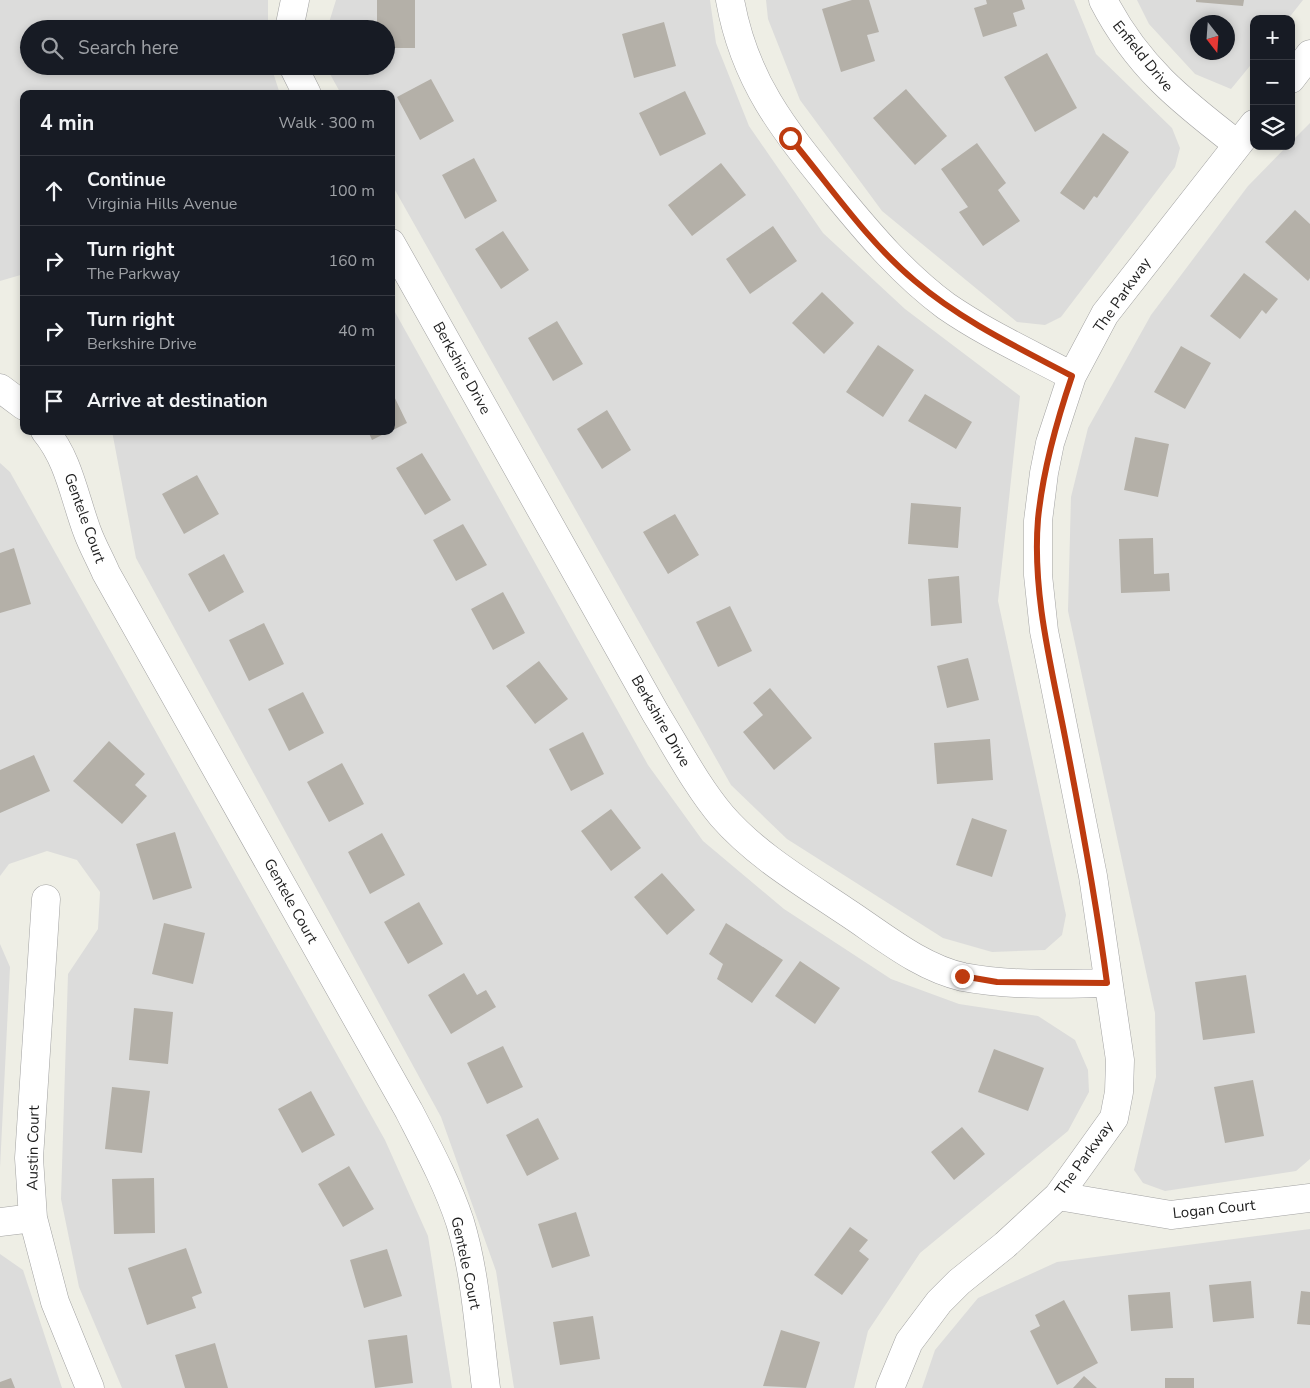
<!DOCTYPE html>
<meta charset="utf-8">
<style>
:root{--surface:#171b24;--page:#20242c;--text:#f1f3f6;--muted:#9ea1a6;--line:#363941}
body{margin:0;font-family:"Nunito Sans",sans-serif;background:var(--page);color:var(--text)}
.controls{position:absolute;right:15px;top:15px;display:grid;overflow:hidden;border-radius:10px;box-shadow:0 2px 8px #0003}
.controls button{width:45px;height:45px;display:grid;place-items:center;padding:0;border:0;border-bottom:1px solid var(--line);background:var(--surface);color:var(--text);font:25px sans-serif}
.compass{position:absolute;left:1190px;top:15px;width:45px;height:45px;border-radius:50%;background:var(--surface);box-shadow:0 2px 8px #0003;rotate:163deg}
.stop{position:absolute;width:15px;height:15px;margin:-11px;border:4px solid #bd3b0f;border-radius:50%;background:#fff}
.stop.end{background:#bd3b0f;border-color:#fff;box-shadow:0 1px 5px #0008}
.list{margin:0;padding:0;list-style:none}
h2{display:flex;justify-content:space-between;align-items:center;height:65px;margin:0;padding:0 20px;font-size:21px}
h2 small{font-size:16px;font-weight:400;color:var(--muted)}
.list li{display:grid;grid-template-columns:32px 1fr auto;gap:15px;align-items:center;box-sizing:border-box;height:70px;padding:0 20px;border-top:1px solid var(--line)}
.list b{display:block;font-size:19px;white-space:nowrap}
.list p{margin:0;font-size:16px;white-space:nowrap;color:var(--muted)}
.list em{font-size:16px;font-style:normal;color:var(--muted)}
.icon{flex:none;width:28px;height:28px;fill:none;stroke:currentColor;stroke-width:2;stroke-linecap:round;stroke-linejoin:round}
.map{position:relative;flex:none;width:1310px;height:1388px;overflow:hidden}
.search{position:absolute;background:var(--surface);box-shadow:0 2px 8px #0003;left:20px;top:20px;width:375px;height:55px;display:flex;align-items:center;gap:12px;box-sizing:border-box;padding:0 18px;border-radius:28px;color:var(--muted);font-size:19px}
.panel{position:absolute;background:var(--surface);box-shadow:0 2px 8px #0003;left:20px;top:90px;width:375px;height:345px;border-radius:10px}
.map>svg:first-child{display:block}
.residential{fill:#dcdcdb;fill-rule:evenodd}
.building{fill:#b4b0a8}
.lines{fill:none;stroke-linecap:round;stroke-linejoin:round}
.minor-casing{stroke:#a2a2a2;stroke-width:29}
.minor{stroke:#fff;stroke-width:28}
.route{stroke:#bd3b0f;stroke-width:6}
.labels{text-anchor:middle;stroke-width:4.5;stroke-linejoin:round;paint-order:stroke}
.street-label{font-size:15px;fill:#1e1e1e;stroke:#fff}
</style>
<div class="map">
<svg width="1310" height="1388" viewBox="0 0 1310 1388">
<rect width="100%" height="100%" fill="#eeeee5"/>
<path class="residential" d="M0 0H268V29H29V66H271L280 94H24V274L0 281Z
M336 0H710L716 43 749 126 823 233 905 309 1020 396 998 601 1066 915 1062 935 1045 950 992 952 943 938 787 839 731 785 391 183V94H341L330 74 329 66H386V29H327Z
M766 0H1074L1096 54 1172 128 1180 148 1175 167 1061 317 1045 325 1017 322 882 211 800 100 768 19Z
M1137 0H1303L1288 19H1254V61L1231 89 1195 74 1149 24ZM1198 22H1228V52H1198Z
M1310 123V1159L1296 1171 1165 1191 1143 1183 1134 1170 1156 1077 1155 1013 1068 611 1071 497 1088 428 1151 315 1248 186 1287 146H1291V142Z
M391 305 648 765 703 841 784 909 891 979 959 1004 1038 1016 1075 1040 1088 1070 1089 1092 1068 1131 920 1253 868 1331 854 1388H514L496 1271 441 1117 136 558 112 431H391Z
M0 463 10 472 385 1140 428 1236 452 1388H122L79 1287 61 1199 68 974 98 929 100 892 77 860 47 851 9 864 0 876Z
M0 944 10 967 0 1168Z
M1310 1229V1388H922L935 1350 978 1298 1057 1262Z
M0 1254 23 1270 62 1388H0Z"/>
<path class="building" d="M377 0H415V48H386V29H377Z
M852 0H869L879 32 867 35 875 61 841 72 822 9Z
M986 0H1022L1025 9 1013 13 1017 26 983 37 974 8 987 4Z
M1196 0H1244L1243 6 1196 2Z
M664 22 676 66 634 78 622 34Z
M1047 53 1077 108 1035 132 1004 77Z
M431 79 454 121 420 140 397 97Z
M906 89 947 136 915 165 873 118Z
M685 91 706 134 660 156 639 113Z
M1103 133 1129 152 1097 198 1094 196 1084 210 1060 193Z
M977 143 1006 183 998 190 1020 221 983 246 959 212 968 207 941 169Z
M474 158 497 201 465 219 442 175Z
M721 163 746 195 692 236 668 205Z
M1295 210 1310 224V278L1308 281 1265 242Z
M773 226 797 261 750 294 726 259Z
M503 231 529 270 501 289 475 249Z
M1244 273 1278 299 1266 314 1262 310 1240 339 1210 316Z
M822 292 854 323 824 354 792 323Z
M557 321 583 364 553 381 528 338Z
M878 345 914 370 883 417 846 392Z
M1181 346 1211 363 1185 409 1154 392Z
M391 390 407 423 391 431Z
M925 394 972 422 956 449 908 421Z
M607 410 631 450 602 469 577 429Z
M368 431H390L372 440Z
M1135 437 1169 444 1158 497 1124 490Z
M422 453 451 500 425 515 396 468Z
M197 475 219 514 184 534 162 494Z
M911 503 961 507 958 548 908 544Z
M675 514 699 555 668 574 643 532Z
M463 524 487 565 456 581 433 540Z
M1153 538 1154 574 1169 573 1170 591 1121 593 1119 539Z
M14 548 31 604 0 613V553Z
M224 554 244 592 209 612 188 574Z
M959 576 962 623 931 626 928 579Z
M503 592 525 633 493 650 471 609Z
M730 606 752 651 718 667 696 622Z
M264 623 284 664 249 681 229 640Z
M968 658 979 700 947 708 937 666Z
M539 661 568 699 535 724 506 686Z
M770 688 812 738 774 770 743 732 763 715 753 703Z
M303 692 324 733 289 751 268 709Z
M583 732 604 774 571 791 549 749Z
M990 739 993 780 937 784 934 743Z
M109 741 145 774 135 785 147 796 122 824 73 781Z
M34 755 50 791 0 813V770Z
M342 763 364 804 329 822 307 782Z
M611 809 641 848 611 871 581 831Z
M972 818 1007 830 992 877 956 865Z
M175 832 192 888 153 900 136 844Z
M382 833 405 875 370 894 348 852Z
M662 873 695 910 667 935 634 897Z
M419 902 443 944 408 964 384 922Z
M164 923 205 933 193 984 152 974Z
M726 923 783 960 752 1003 717 979 723 964 709 954Z
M800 961 840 988 815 1024 775 996Z
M464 973 477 995 486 990 496 1007 451 1034 428 995Z
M1246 975 1255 1033 1203 1040 1195 982Z
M134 1008 173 1012 168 1064 129 1060Z
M503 1046 523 1087 487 1104 467 1063Z
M994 1049 1044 1068 1028 1111 978 1092Z
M1253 1080 1264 1136 1225 1143 1214 1087Z
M112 1087 150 1091 142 1153 105 1149Z
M311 1091 335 1135 302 1153 278 1109Z
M538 1118 559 1159 527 1176 506 1135Z
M962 1127 985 1154 954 1180 931 1152Z
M349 1166 374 1209 343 1227 318 1184Z
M154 1178 155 1233 114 1234 112 1179Z
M576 1212 590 1256 552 1268 538 1224Z
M850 1227 868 1240 859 1251 869 1259 842 1295 814 1275Z
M186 1248 202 1293 192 1297 196 1308 147 1325 128 1268Z
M387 1249 402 1296 364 1308 350 1260Z
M1251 1281 1254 1318 1213 1322 1209 1285Z
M1301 1291 1310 1292V1325L1297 1324Z
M1170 1292 1173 1328 1131 1331 1128 1295Z
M1064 1300 1098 1363 1057 1385 1030 1331 1040 1326 1035 1315Z
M593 1316 600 1359 560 1365 553 1322Z
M781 1330 820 1342 806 1388 763 1386Z
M407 1335 413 1383 375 1388 368 1340Z
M215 1343 228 1388H185L175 1355Z
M1084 1376 1097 1388H1073Z
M11 1378 15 1388H0V1382Z
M1165 1378H1194V1388H1165Z"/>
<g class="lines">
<g class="minor-casing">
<path id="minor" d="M730 0C745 84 786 132 838 196 871 236 904 275 946 306 985 333 1029 353 1072 376
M1103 0C1137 66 1180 100 1237 144
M289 29 295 0
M293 66 307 94
M1291 79 1310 54
M391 243 656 714C677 748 696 785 722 816 756 855 802 882 845 911 882 935 919 967 963 977 1010 986 1060 984 1107 983
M0 388 24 406
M45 431C69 460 74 496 87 531 92 545 100 559 106 573L409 1111C428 1148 447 1183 460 1222 476 1275 479 1333 486 1388
M46 899 29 1158 33 1218 55 1302 90 1388
M1058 1196 1171 1215 1310 1198
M0 1222 33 1218
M890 1388 909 1342 939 1302 959 1282 1005 1245 1058 1196 1114 1118 1119 1092 1120 1060 1093 876 1044 631 1038 575V521L1044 473 1050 443 1072 376 1105 314 1254 124"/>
</g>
<use href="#minor" class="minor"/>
</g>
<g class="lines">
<path class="route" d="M790 138C830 186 867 241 915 281 962 321 1017 347 1072 376 1056 423 1043 469 1038 519 1032 592 1051 665 1065 737 1081 819 1096 900 1107 983L997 982 962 976"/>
</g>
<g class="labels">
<g class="street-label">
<text transform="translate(1143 56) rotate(51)" y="5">Enfield Drive</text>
<text transform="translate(1122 295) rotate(-55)" y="5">The Parkway</text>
<text transform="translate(462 368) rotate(61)" y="5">Berkshire Drive</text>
<text transform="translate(85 518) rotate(70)" y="5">Gentele Court</text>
<text transform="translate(661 721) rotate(60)" y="5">Berkshire Drive</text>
<text transform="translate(291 901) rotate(61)" y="5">Gentele Court</text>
<text transform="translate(33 1148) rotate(-89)" y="5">Austin Court</text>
<text transform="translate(1084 1158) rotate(-54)" y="5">The Parkway</text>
<text transform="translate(1214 1209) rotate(-6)" y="5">Logan Court</text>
<text transform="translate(466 1263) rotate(78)" y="5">Gentele Court</text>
</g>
</g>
</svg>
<div class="controls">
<button>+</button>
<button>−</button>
<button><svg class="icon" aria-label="layers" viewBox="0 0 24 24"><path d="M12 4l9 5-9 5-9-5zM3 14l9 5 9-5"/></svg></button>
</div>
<svg class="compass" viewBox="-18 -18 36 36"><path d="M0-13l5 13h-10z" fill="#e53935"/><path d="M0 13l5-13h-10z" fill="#9ea1a6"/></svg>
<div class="stop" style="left:790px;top:138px"></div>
<div class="stop end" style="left:962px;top:976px"></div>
<div class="search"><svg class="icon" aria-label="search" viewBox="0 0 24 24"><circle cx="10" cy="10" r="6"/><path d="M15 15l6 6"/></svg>Search here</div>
<section class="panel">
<h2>4 min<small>Walk · 300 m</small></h2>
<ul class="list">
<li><svg class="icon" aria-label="ahead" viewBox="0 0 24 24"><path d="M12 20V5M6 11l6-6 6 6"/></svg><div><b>Continue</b><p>Virginia Hills Avenue</p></div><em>100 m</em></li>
<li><svg class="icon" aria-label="right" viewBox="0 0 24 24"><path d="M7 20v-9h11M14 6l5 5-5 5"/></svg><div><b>Turn right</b><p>The Parkway</p></div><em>160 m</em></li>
<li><svg class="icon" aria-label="right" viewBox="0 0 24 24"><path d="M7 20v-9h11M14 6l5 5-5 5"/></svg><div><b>Turn right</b><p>Berkshire Drive</p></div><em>40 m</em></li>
<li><svg class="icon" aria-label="arrive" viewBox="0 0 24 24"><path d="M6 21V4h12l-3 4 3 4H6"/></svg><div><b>Arrive at destination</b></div></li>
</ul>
</section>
</div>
